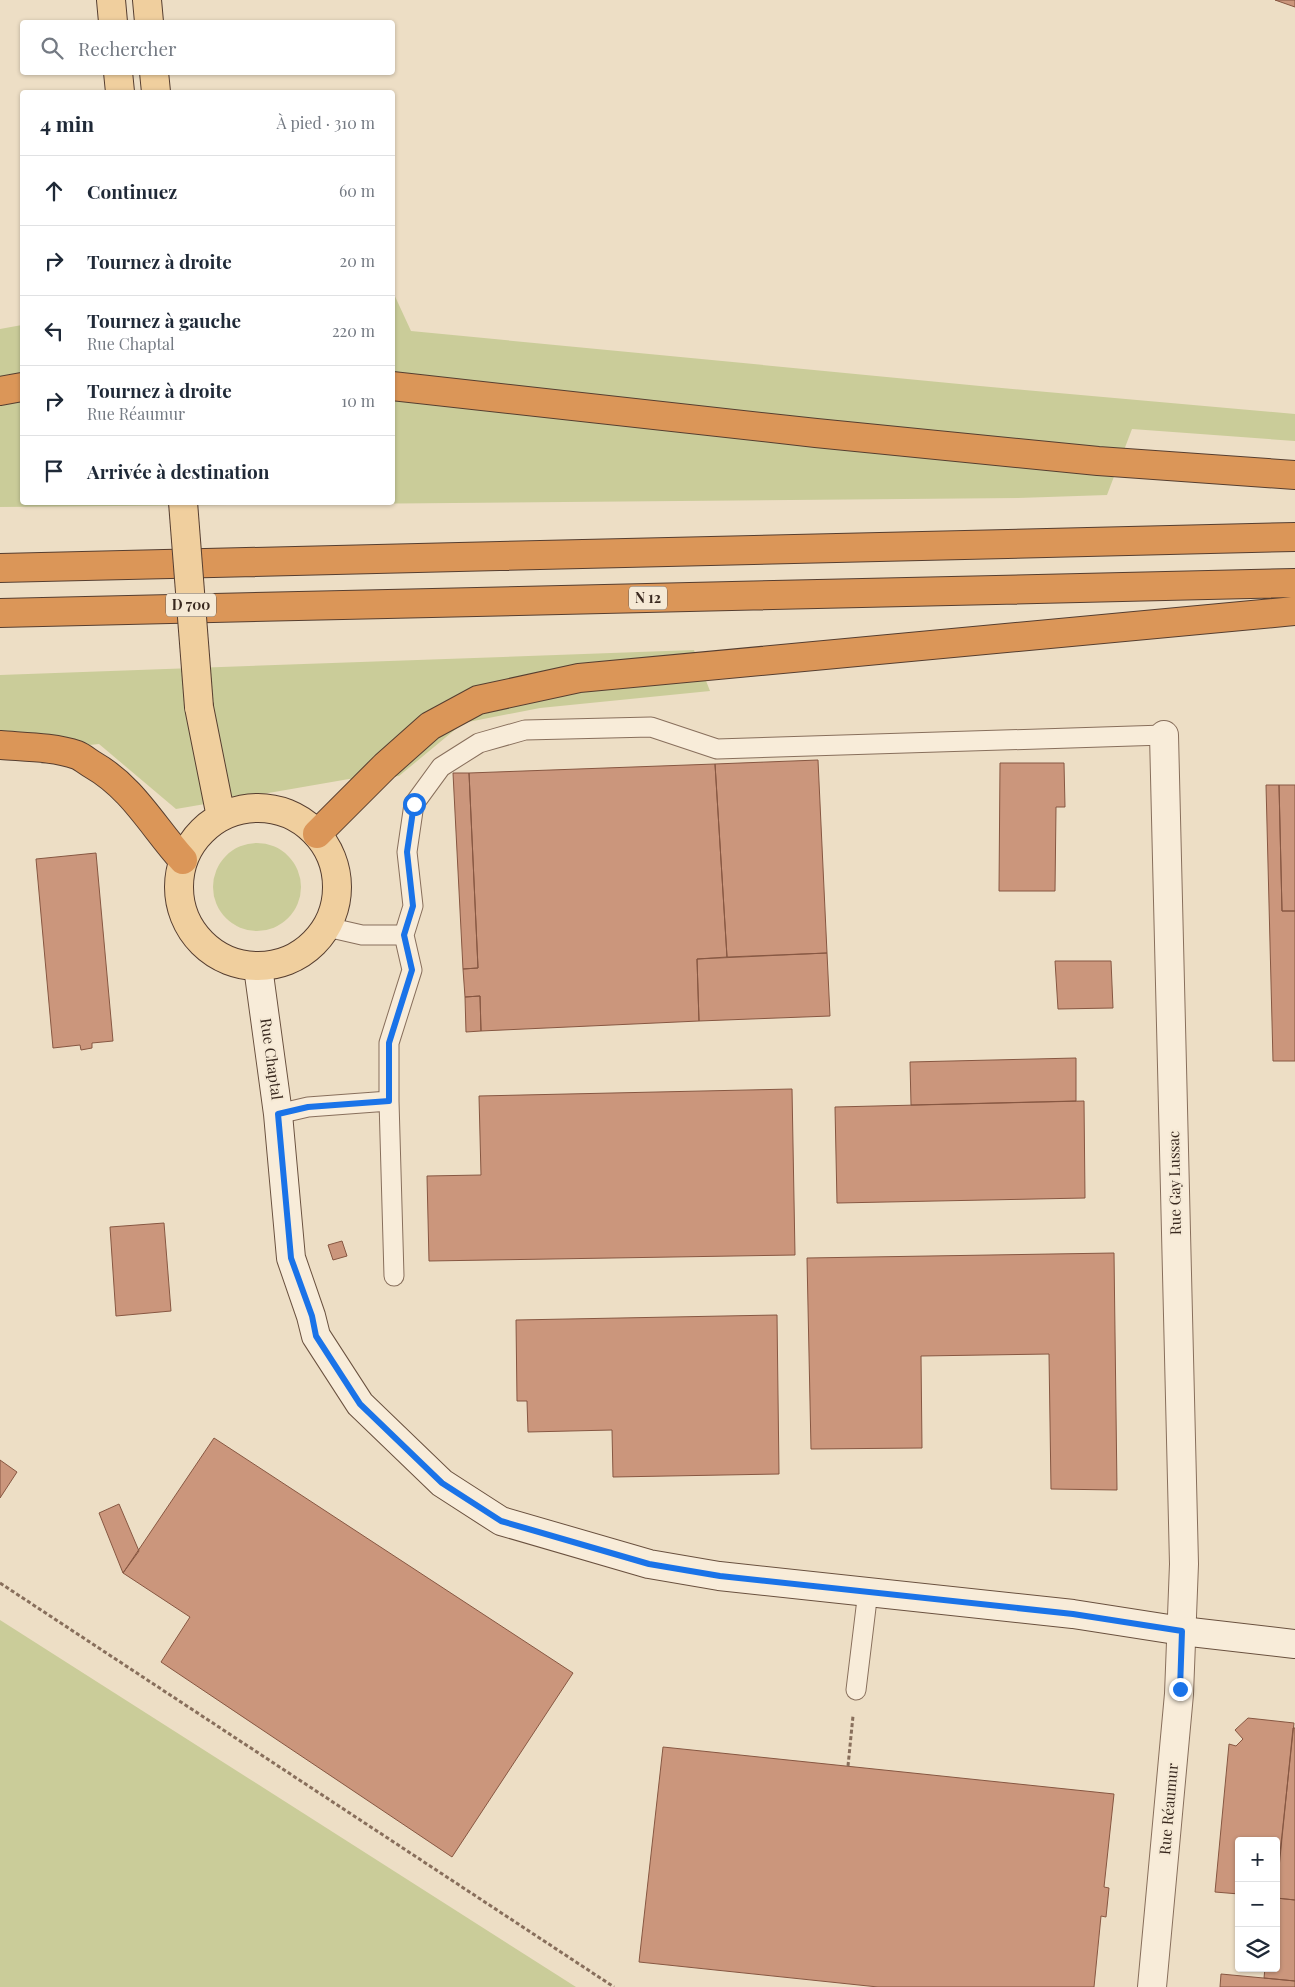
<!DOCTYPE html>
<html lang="fr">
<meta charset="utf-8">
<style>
:root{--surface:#fff;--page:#f6f6f7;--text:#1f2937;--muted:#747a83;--line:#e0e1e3}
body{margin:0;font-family:"Playfair Display",serif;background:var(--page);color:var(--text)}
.controls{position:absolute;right:15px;bottom:15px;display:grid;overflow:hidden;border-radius:5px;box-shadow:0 1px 4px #0004}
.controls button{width:45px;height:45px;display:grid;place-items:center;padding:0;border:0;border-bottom:1px solid var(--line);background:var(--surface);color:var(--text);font:25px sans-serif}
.stop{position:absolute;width:15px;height:15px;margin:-11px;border:4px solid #1a73e8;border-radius:50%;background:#fff}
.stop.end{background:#1a73e8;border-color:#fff;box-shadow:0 1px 5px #0008}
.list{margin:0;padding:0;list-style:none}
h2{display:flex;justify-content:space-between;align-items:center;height:65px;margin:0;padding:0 20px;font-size:21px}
h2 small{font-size:16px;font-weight:400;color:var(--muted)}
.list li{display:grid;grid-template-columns:32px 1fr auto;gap:15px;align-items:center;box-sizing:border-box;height:70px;padding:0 20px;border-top:1px solid var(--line)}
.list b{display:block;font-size:19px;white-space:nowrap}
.list p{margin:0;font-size:16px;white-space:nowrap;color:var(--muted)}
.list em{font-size:16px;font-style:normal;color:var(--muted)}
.icon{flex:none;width:28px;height:28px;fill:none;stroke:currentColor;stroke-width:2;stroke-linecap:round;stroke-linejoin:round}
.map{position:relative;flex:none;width:1295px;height:1987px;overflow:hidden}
.search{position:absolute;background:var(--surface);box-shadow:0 1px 4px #0004;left:20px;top:20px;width:375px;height:55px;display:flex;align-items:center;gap:12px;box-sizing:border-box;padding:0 18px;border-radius:5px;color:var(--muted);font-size:19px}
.panel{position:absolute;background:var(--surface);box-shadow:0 1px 4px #0004;left:20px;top:90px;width:375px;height:415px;border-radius:5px}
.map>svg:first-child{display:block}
.green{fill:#cacc99}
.building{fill:#cb967c;stroke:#875742}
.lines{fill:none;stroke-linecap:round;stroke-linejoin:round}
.lane-casing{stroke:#886f5c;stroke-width:21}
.street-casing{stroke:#886f5c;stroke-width:30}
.secondary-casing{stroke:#6a513f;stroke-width:30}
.primary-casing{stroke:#563e30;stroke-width:30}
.highway-casing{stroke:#563e30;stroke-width:30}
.path{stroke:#886f5c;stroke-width:3;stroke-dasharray:4 2.5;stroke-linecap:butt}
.lane{stroke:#f8ecd9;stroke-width:19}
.street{stroke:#f8ecd9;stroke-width:28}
.secondary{stroke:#f8ecd9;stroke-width:28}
.primary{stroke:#f0cf9e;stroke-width:28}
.highway{stroke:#db9658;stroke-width:28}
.primary-bridge-casing{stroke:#563e30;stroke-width:30;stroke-linecap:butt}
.primary-bridge{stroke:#f0cf9e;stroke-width:28}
.route{stroke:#1a73e8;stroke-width:6}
.labels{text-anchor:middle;stroke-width:4;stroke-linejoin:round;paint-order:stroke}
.shield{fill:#f5e9d5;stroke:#716356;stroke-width:1}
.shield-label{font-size:14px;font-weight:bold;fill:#39291f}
.street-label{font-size:15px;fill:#39291f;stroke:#f5e9d5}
</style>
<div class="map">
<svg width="1295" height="1987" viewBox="0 0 1295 1987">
<rect width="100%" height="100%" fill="#eddec5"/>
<path class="green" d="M393 292 411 331 980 386 1295 414V441L1132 429 1107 495 1018 498 0 507V329L22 325V502H392Z
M694 650 710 691 540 708 463 723 399 776 349 779 176 809 99 744 0 754V675Z
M213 887a44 44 0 1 1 88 0a44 44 0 1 1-88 0Z
M0 1620 576 1987H0Z"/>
<path class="building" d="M1275 0H1295V7Z
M818 760 827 953 727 957 715 764Z
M1000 763H1064L1065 807H1056L1055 891H999Z
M715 764 727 957 697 959 699 1021 481 1031 480 996 465 997 463 969 478 968 469 773Z
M453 773H469L478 968 463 969Z
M1266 785H1279L1282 911H1295V1061H1273Z
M1279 785H1295V911H1282Z
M96 853 113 1041 92 1043V1048L81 1050 80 1045 53 1048 36 859Z
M827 953 830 1016 699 1021 697 959Z
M1055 961H1111L1113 1008 1058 1009Z
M480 996 481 1031 466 1032 465 997Z
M1076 1058V1101L911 1105 910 1062Z
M792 1089 795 1255 429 1261 427 1176 481 1175 479 1096Z
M1084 1101 1085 1198 837 1203 835 1107Z
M164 1223 171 1311 116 1316 110 1227Z
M342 1241 347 1256 333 1260 328 1245Z
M1114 1253 1117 1490 1051 1489 1049 1354 921 1356 922 1448 811 1449 807 1258Z
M777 1315 779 1474 613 1477 612 1430 528 1432 527 1401H517L516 1320Z
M214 1438 573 1673 452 1857 161 1662 190 1617 123 1573Z
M0 1460 17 1472 0 1498Z
M119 1504 139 1551 123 1573 99 1513Z
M1248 1718 1294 1723 1276 1890V1841H1239V1894L1215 1892 1229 1744 1236 1746 1243 1739 1235 1730Z
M1293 1728H1295V1900L1276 1898Z
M663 1747 1114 1794 1104 1887 1109 1888 1106 1917 1101 1916 1094 1987H878L639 1962Z
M1276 1898 1295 1900V1981L1264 1978 1265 1968H1276Z
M1221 1974 1295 1981V1987H1220Z"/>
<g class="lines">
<g class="lane-casing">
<path id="lane" d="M327 927 362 935H404L413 906 407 852 414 804 441 767 479 743 525 730 651 727 717 749 1164 735
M389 1101V1043L412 970 404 935
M278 1114 308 1107 389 1101 394 1276
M856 1690 868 1591"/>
</g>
<g class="street-casing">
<path id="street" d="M1152 1987 1179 1694 1184 1564 1164 735"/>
</g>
<g class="secondary-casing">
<path id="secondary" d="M258 967 278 1114 291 1258 311 1316 316 1336 360 1404 442 1483 501 1521 649 1564 719 1576 1073 1614 1182 1631 1295 1644"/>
</g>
<g class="primary-casing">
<path id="primary" d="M111 0 113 22
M147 0 149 22
M118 72 120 92
M154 72 156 92
M199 707 221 817
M179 887a79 79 0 1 1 158 0a79 79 0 1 1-158 0Z"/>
</g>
<g class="highway-casing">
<path id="highway" d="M392 386 816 433 1098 461 1295 475
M0 391 22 387
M0 568 1295 537
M0 613 1295 583
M0 745C24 747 54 747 77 755 82 757 88 762 93 765 133 788 153 827 183 860
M317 834 385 766 430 726 478 700 579 678 1295 611"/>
</g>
<path class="path" d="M0 1583 614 1987
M848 1766 853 1716"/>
<use href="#lane" class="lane"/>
<use href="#street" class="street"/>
<use href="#secondary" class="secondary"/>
<use href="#primary" class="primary"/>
<use href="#highway" class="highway"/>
<g class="primary-bridge-casing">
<path id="primary-bridge" d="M183 502 199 707"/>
</g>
<use href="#primary-bridge" class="primary-bridge"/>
</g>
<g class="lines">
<path class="route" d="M414 804 407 852 413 906 404 935 412 970 389 1043V1101L308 1107 278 1114 291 1258 312 1316 316 1336 360 1404 442 1483 501 1521 649 1564 720 1576 1073 1614 1182 1631 1180 1689"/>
</g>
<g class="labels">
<g class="shield">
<rect x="629" y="586.5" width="38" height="23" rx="4"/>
<rect x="166" y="593.5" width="50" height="23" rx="4"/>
</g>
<g class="shield-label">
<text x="648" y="603">N 12</text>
<text x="191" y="610">D 700</text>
</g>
<g class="street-label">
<text transform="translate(271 1059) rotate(82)" y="5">Rue Chaptal</text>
<text transform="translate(1175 1183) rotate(-91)" y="5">Rue Gay Lussac</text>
<text transform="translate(1169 1809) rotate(-85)" y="5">Rue Réaumur</text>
</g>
</g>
</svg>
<div class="controls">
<button>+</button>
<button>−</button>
<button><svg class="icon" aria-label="layers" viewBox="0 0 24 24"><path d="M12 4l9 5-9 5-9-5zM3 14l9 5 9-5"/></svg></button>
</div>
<div class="stop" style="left:414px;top:804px"></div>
<div class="stop end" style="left:1180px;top:1689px"></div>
<div class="search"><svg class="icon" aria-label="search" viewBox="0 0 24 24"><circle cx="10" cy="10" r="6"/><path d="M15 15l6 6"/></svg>Rechercher</div>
<section class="panel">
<h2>4 min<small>À pied · 310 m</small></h2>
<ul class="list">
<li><svg class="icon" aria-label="ahead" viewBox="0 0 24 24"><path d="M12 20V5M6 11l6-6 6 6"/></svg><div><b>Continuez</b></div><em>60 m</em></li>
<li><svg class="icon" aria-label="right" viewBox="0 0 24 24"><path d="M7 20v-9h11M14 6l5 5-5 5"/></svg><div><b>Tournez à droite</b></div><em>20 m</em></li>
<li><svg class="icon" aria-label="left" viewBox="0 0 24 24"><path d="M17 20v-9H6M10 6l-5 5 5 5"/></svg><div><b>Tournez à gauche</b><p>Rue Chaptal</p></div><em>220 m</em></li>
<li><svg class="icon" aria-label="right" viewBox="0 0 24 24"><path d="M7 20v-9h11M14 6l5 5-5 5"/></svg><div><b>Tournez à droite</b><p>Rue Réaumur</p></div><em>10 m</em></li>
<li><svg class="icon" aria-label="arrive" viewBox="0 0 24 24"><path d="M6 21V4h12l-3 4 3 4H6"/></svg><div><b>Arrivée à destination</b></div></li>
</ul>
</section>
</div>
